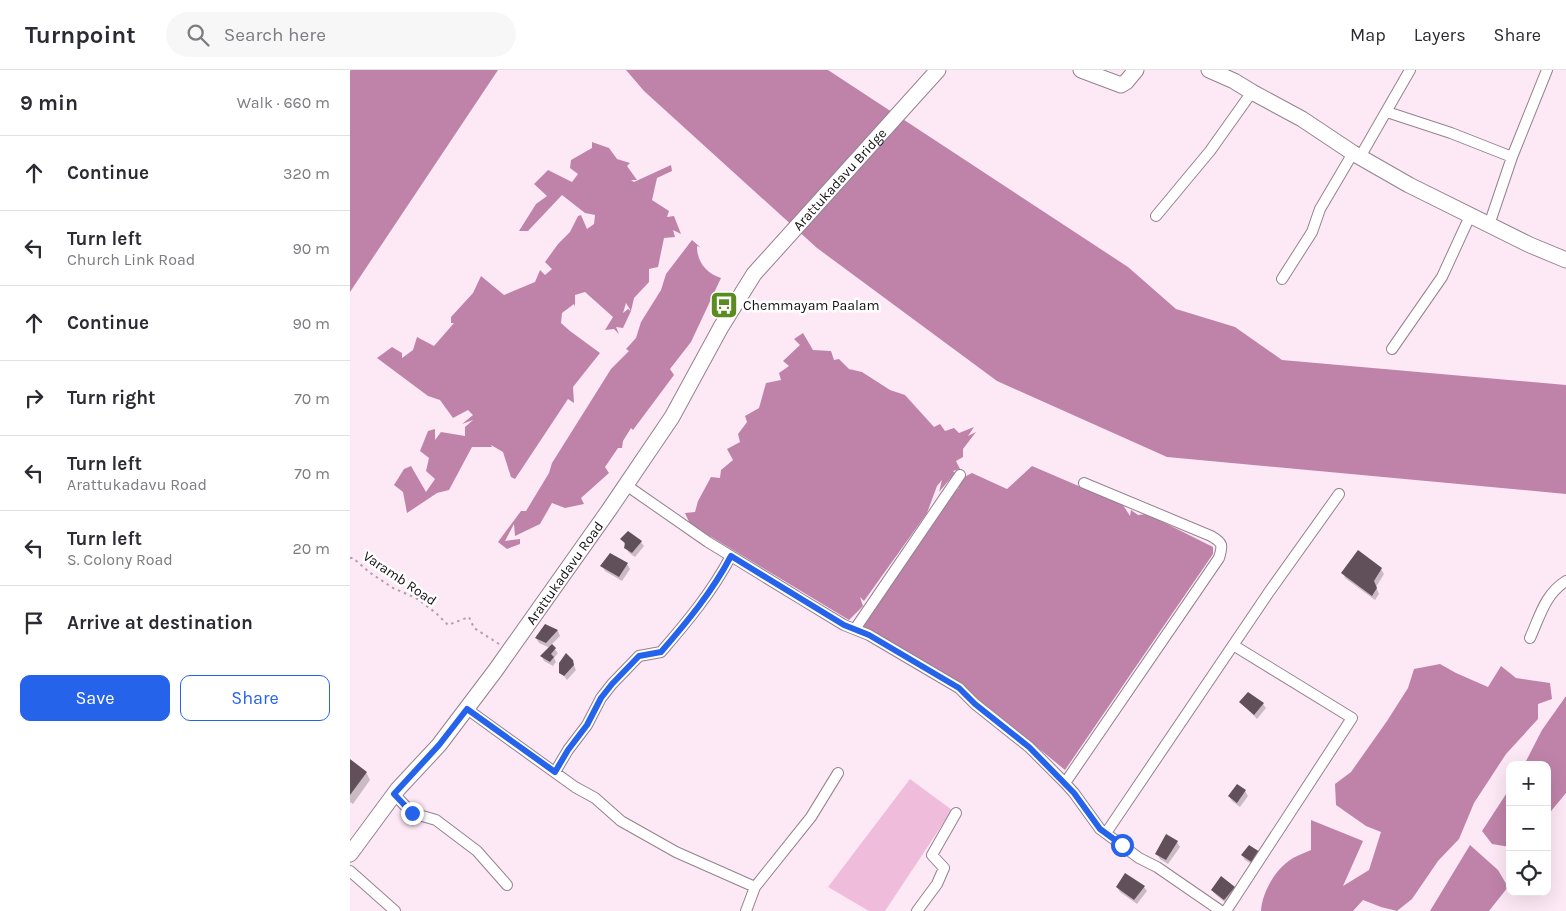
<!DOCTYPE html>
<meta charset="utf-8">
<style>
:root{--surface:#fff;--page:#f7f7f7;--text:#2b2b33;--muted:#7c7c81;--line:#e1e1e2;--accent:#2563eb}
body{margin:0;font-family:Karla,sans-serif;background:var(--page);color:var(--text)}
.controls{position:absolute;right:15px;bottom:15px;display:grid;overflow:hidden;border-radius:10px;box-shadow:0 5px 20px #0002}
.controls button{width:45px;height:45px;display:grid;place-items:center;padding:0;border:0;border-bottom:1px solid var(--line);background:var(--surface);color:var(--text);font:25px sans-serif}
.stop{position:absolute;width:15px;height:15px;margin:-11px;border:4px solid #2563eb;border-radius:50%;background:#fff}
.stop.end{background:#2563eb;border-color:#fff;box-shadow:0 1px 5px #0008}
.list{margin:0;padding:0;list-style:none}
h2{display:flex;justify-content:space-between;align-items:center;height:65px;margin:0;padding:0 20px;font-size:21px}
h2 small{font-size:16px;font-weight:400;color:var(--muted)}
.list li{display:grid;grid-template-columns:32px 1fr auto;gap:15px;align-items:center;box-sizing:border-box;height:75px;padding:0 20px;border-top:1px solid var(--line)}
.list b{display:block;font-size:19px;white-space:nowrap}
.list p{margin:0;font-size:16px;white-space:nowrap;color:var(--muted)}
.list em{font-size:16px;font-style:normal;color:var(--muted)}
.actions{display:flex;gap:10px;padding:15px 20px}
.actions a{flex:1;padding:11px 0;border:1px solid var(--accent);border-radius:10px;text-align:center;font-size:18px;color:var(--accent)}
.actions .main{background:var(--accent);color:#fff}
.icon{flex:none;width:28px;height:28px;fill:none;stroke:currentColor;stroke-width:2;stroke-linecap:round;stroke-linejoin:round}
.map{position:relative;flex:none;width:1216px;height:841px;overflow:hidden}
header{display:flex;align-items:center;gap:30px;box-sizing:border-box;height:70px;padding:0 25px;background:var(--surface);border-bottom:1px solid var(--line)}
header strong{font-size:24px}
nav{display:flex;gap:28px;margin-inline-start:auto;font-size:18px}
.search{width:350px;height:45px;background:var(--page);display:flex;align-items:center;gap:12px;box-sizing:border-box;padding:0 18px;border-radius:28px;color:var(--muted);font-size:19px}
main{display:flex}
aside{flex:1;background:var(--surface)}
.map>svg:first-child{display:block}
.green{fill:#f0bcdc}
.water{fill:#bf83a9}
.shadow{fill:#0003}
.building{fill:#61505a}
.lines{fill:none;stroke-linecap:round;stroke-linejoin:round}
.street-casing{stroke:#94828d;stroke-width:12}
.secondary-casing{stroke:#94828d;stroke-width:17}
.path{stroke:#b0a0aa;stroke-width:2;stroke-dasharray:2.5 4;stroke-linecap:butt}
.street{stroke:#fff;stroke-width:10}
.secondary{stroke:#fff;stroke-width:15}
.route{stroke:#2563eb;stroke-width:6}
.labels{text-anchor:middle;stroke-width:5;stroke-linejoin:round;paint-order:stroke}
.street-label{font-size:14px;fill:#150f13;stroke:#fff}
.poi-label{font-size:14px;fill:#150f13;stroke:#fff;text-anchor:start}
</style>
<header>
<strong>Turnpoint</strong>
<div class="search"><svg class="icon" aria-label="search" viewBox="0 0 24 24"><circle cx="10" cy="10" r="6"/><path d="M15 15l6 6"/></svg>Search here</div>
<nav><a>Map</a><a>Layers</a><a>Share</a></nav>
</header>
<main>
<aside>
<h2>9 min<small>Walk · 660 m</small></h2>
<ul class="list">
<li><svg class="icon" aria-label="ahead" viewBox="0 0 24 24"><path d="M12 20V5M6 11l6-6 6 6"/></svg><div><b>Continue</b></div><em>320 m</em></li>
<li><svg class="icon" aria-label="left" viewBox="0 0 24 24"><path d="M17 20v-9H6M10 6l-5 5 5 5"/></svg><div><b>Turn left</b><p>Church Link Road</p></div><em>90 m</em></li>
<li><svg class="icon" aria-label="ahead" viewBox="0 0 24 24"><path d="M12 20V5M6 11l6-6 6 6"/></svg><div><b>Continue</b></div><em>90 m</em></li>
<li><svg class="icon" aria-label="right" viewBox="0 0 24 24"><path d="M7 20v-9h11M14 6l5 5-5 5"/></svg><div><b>Turn right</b></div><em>70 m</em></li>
<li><svg class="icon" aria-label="left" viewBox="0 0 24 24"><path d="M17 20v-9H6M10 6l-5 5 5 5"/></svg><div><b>Turn left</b><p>Arattukadavu Road</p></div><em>70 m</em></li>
<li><svg class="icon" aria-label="left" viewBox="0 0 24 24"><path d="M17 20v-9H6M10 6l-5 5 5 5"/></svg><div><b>Turn left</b><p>S. Colony Road</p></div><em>20 m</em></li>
<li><svg class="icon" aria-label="arrive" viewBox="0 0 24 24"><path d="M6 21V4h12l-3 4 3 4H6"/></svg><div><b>Arrive at destination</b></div></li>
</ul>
<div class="actions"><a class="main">Save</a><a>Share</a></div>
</aside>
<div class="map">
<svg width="1216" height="841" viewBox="0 0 1216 841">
<rect width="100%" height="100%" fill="#fde9f5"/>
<path class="green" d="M560 709 602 740 535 841H519L478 817Z"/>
<path class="water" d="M1 0H148L0 222V1Z
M276 0H478L778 197 826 239 885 257 932 290 1216 315V424L817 387 647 311 467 178 294 21Z
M242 72 259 78 267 89 280 93 277 96 287 110H281L284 112 321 95 322 101 307 108 302 130 319 141 317 147 324 146 331 164 323 160 325 167 314 168 308 197 299 199V212L284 228 281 241 276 233 273 243 278 239 281 241 273 258 266 257 269 264 264 259 255 260 263 247 235 222 225 225V237L224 234 212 243 211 253 220 261 250 283 223 317 224 333 218 329 165 409 161 407 153 382 141 375 142 377H122L99 420 87 423 57 443 53 422 44 415 54 399 61 396 76 422 85 409 76 401 79 388 70 381 78 361 85 359V370L91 362 115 366V357L123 350 112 354 123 345 118 340 103 348 90 330 78 326 27 288 42 277 52 283V288L63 280 67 267 84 276 104 253H101V247L123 223 131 206 154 225 185 212 190 200 195 205 202 199 195 192 208 174 220 162 228 146 231 145 237 159 244 154 245 145 235 143 212 125 178 161H169L186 134 197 126 184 114 198 100 222 112 228 104 220 98 221 90 242 78Z
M342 170 350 177 347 176C347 192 356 203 371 208L341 272 320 299 324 305 283 360 281 358 273 371 272 378H268L255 397 259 403 231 428 234 434 215 438 202 433 190 454 165 466 164 454 155 471 170 469V474L157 479 148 472 171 441H176L199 403 202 393 261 299 279 281 276 279 286 268 291 252 311 220 316 204Z
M453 263 463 280 481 281 484 290 489 289 499 299 512 302 540 320 555 325 584 357 590 354 595 361 604 358 609 363 624 357 618 366 626 362 613 379V387L606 391 610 399 603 401 605 403 589 422 592 410 587 416 577 443 514 531 510 527 513 536 499 550 340 454 335 443 345 442 348 431 361 407 370 408 371 400 383 390 377 379 390 372 388 364 397 352 395 346 409 338 416 313 431 310 429 303 439 296 433 291 450 275 444 269Z
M682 396 773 435 780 446 781 440 788 445 797 444 863 477V484L715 700 642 640 617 623 611 613 558 587 512 556 595 435 594 430 609 418 608 410 622 403 657 419Z
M1090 594 1106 603 1138 617 1151 596 1166 608 1200 613 1202 629 1188 634V649L1156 684 1124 733 1109 769 1088 791 1062 829 1047 841 1031 837 1013 830 1003 841H911C912 822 926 798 943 788 948 785 955 783 961 780V750L1013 771 993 816 1019 800 1031 762 1016 756 986 735 985 714 1001 702 1037 651 1058 618 1064 599Z
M1216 626V723L1197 746V695H1174L1192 660Z
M1160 718V777L1142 774 1132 761Z
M1120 775 1148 800 1158 817 1139 841H1080Z"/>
<path class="shadow" d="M272 469 291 472 294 476 285 487 279 483Z
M277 494 280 499 272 511 255 501 252 496Z
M1031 499 1034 504 1026 517 1029 524 1025 530 995 508 993 503Z
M195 556 208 561 210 566 201 575 208 583 204 588 206 592 203 596 194 591 192 587 200 578 189 573 186 568Z
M222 591 226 600 217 610 211 602Z
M891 632 913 634 916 638 907 649Z
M0 691 16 702 20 710 3 734 0 732Z
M895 721 898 726 890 737 882 731 879 726Z
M827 772 830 777 818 794 810 789 807 784Z
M899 776 906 797 895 790 892 785Z
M767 817H794L797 821 787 834 770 822Z
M884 818 886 822 877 834 865 824 862 820Z"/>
<path class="building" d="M278 461 292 471 282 483 274 478 275 473 270 469Z
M1008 480 1032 498 1024 511 1027 518 1022 526 991 503Z
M260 483 278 493 269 507 250 496Z
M195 554 208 560 196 573 185 568Z
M202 574 206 578 201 584 204 587 200 592 190 586Z
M216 583 223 590 224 595 214 606 209 603V593Z
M898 622 914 633 904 645 889 632Z
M0 689 17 702 0 725Z
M887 714 896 720 887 733 878 726Z
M816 764 828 771 816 790 805 784Z
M899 775 910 782 903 793 891 785Z
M775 803 795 816 784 830 766 817Z
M871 806 885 817 874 830 861 820Z"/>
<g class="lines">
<g class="street-casing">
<path id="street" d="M1037 42 1101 63 1162 87
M1010 87 1060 0
M806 146 860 81 902 22
M1139 155 1162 87 1197 0
M932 209 962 162 970 139 1003 83
M1042 279 1092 207 1120 146
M276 415 358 472 451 529 494 555 519 565 609 618 625 634 679 677 715 713 724 723 750 759 789 788 807 797 871 841
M505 559 610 405
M1180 568C1190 546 1195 524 1216 511
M117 639 225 717 245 728 271 751 326 782 405 817 396 841
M205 702 218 680 237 655 251 628 262 614 289 586 311 582C337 552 362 522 381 486
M715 713 869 488C873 475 873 473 861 466L734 413
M44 724 62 743 86 750 127 781 157 815
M756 763 919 522 989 424
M0 801 45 841
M405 817 461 747 488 703
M567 841 587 814 594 798 582 785 606 743
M876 841 1002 648 883 575"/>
</g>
<g class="secondary-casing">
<g id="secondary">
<path d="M731 0 771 15 776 12 786 0"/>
<path d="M859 0 884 11 902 22 952 49 1003 83 1059 115 1180 175 1216 190"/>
<path id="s1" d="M0 784 48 719 89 675 145 601 259 440 322 347 371 257 404 204 588 0"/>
</g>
</g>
<path class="path" d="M0 488H3L19 502 43 518 66 528 86 543 98 555 119 547 124 558 149 574"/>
<use href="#street" class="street"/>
<use href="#secondary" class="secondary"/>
</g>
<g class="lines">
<path class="route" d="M62 743 44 724 89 675 117 639 205 702 218 680 237 655 251 628 262 614 289 586 311 582C337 552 362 522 381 486L494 555 519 565 609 618 625 634 679 677 724 723 750 759 772 775"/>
</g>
<defs>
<g id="bus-square" transform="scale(1.4375)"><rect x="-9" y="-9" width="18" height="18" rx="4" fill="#5b8c21" stroke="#fff"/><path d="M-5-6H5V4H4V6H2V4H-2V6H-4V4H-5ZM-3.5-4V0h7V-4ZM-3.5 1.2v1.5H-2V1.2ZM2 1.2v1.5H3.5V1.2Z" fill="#fff"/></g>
</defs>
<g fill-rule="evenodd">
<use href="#bus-square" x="374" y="235"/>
</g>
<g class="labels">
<g class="street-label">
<text dy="5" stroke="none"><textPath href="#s1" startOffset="836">Arattukadavu Bridge</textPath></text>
<text dy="5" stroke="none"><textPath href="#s1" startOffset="354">Arattukadavu Road</textPath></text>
<text transform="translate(50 508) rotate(34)" y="5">Varamb Road</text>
</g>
<g class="poi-label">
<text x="393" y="240">Chemmayam Paalam</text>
</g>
</g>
</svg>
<div class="controls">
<button>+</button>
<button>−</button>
<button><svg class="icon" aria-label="locate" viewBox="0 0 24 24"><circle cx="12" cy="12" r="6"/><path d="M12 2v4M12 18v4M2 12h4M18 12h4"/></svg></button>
</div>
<div class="stop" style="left:772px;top:775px"></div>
<div class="stop end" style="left:62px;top:743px"></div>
</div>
</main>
